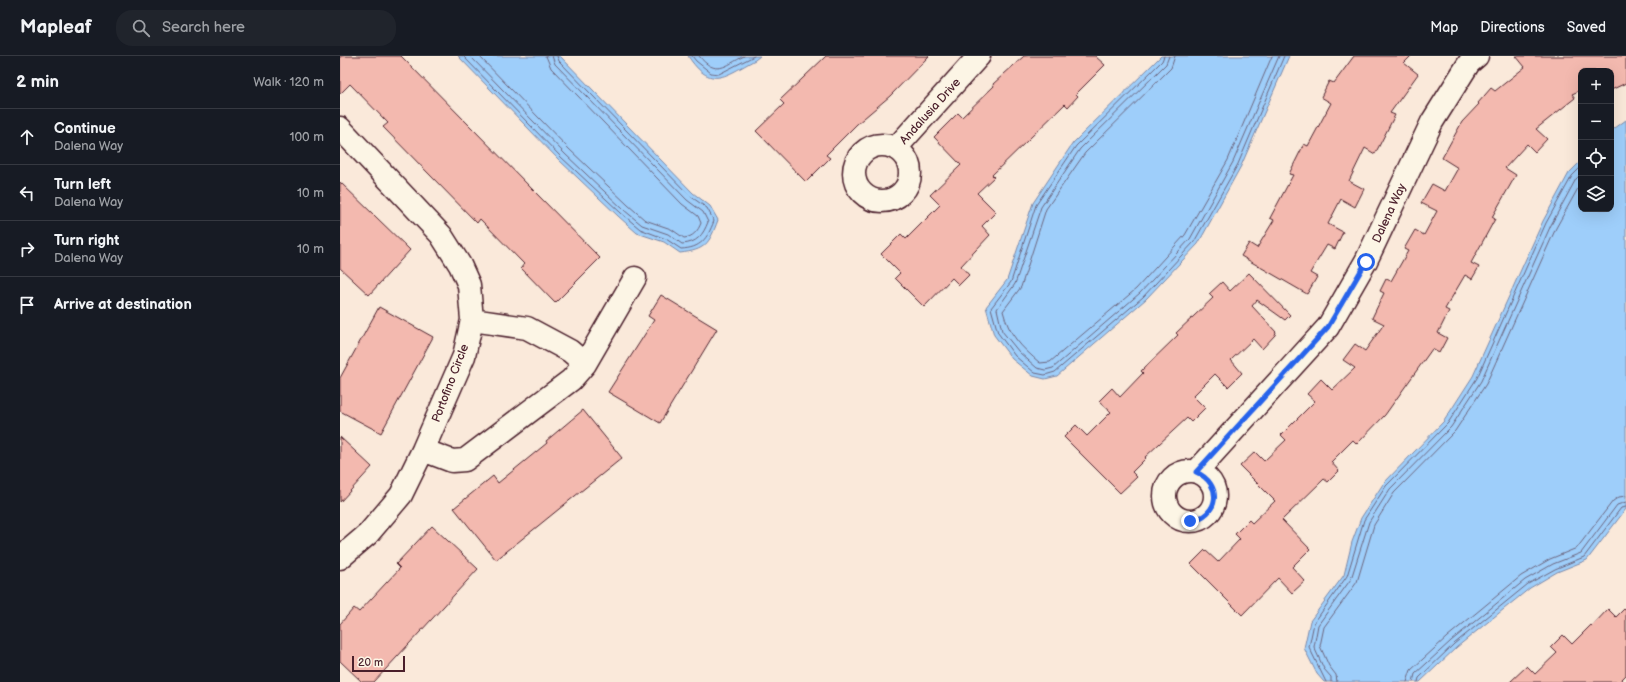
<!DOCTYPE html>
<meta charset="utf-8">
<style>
:root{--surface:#171b24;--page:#20242c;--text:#f1f3f6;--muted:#9ea1a6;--line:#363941}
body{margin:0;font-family:"Balsamiq Sans",sans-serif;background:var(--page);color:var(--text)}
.controls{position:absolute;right:12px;top:12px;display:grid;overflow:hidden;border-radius:8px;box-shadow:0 4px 16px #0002}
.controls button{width:36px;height:36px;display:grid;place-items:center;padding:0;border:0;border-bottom:1px solid var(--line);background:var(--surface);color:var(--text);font:20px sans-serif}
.scale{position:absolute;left:12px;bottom:10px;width:53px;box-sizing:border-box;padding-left:4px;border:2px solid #4a1f2b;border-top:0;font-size:11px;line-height:14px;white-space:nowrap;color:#4a1f2b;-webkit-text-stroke:3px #fcf5e5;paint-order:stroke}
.stop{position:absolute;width:12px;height:12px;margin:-9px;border:3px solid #2563eb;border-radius:50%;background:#fff}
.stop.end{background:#2563eb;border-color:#fff;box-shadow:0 1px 4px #0008}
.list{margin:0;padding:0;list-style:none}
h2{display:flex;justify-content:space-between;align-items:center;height:52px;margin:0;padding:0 16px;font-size:17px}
h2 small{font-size:13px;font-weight:400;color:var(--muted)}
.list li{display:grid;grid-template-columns:26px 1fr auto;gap:12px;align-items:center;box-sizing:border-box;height:56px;padding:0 16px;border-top:1px solid var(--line)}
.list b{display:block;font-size:15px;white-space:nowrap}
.list p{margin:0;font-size:13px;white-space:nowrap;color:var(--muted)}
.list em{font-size:13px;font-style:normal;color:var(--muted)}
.icon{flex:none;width:22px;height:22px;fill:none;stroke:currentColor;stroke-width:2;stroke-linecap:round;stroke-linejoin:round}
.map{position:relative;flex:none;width:1286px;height:626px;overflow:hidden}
header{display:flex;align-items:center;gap:24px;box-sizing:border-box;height:56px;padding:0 20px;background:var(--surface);border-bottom:1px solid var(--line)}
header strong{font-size:19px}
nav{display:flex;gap:22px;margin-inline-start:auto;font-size:14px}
.search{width:280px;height:36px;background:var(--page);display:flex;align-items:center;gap:10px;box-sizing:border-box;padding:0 14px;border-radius:16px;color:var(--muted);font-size:15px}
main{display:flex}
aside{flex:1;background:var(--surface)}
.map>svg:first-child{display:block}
.water{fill:#9ecefa;stroke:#7c88a7}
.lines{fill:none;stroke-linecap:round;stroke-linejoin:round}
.shore{stroke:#6c657e;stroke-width:1}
.building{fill:#f3b9af;stroke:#4a1f2b}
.minor-casing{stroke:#4a1f2b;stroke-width:25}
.minor{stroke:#fcf5e5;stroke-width:22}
.route{stroke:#2563eb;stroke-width:5}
.labels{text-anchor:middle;stroke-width:4;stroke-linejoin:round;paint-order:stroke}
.street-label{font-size:12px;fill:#4a1f2b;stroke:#fcf5e5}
</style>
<header>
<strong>Mapleaf</strong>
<div class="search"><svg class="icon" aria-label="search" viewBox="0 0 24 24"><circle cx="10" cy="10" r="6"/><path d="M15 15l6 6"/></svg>Search here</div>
<nav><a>Map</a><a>Directions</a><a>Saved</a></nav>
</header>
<main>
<aside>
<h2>2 min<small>Walk · 120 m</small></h2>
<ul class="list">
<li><svg class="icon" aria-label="ahead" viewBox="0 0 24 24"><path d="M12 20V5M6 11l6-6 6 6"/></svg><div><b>Continue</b><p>Dalena Way</p></div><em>100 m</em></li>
<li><svg class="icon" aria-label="left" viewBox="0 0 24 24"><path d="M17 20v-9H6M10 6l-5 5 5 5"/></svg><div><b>Turn left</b><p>Dalena Way</p></div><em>10 m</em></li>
<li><svg class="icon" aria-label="right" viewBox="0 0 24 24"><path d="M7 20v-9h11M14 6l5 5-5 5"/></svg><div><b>Turn right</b><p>Dalena Way</p></div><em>10 m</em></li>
<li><svg class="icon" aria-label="arrive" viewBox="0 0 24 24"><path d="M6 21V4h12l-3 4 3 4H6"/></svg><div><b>Arrive at destination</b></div></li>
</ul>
</aside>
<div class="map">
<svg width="1286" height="626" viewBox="0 0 1286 626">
<rect width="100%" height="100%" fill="#fae9da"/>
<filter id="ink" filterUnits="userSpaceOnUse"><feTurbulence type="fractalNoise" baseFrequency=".025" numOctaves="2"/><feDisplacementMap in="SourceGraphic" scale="8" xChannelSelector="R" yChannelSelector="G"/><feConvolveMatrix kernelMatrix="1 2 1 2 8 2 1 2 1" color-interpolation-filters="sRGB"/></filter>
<g filter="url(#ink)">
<path class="water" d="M118 0H220L353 137 370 150 378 164C369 188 366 194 340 197L324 186 297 177 278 160 219 104Z
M348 0H420L415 4C385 20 371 35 348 0Z
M821 0H949L901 110 858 188 806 243 717 320 705 323 693 320 672 303 654 279 646 251 667 224 693 147 733 87Z
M1286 64V453L1247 504 1217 516 1190 532 1117 591 1080 626H984L977 618 964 592 970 565 1004 519 1012 486 1021 462 1043 428 1104 365 1133 320 1203 165 1229 117 1241 105V153H1271V75Z"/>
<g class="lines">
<path class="shore" d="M123 0 221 101 281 157 300 173 326 183 341 193C361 192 367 183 374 165L367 152 350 140 219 5 217 0
M130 0 225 98 284 154 302 169 328 178 342 188C357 187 363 179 368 166L363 156 347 144 215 8 212 0
M139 0 229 93 288 149 305 164 331 173 344 182C353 181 358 175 361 167L358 160 342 148 211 12 206 0
M352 0 356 5 371 17 379 18 414 0
M359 0C376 21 385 10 404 0
M824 0 822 5 736 90 696 149 671 226 651 252 658 277 675 300 695 317 705 319 715 316 803 241 854 186 898 108 944 0
M829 0 826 8 740 93 701 151 675 228 657 253 662 275 679 296 697 312 705 314 713 312 800 237 850 183 893 106 939 0
M835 0 831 12 745 97 706 153 681 231 663 255C669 279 681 291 700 307L710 306 796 233 845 179 888 104 932 0
M986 626 969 591 974 567 1007 520 1024 464 1046 430 1108 367 1137 322 1206 167 1232 120 1241 111
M991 626V621L984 613 974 591 978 569 1011 523 1029 466 1050 433 1111 371 1141 325 1211 169 1236 123 1241 118
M997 626 996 619 989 610 980 590 984 571 1017 526 1034 469 1054 437 1115 375 1146 328 1216 172 1241 127
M1067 626 1071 614 1107 581 1181 520 1210 503 1237 492 1273 445 1279 441 1286 440
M1073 626 1075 618 1111 585 1185 524 1213 508 1241 497 1277 449 1286 446
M1078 626 1079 622 1114 588 1188 528 1215 513 1244 501 1281 452 1286 451"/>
</g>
<path class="building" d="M0 0H61L260 202 215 247 181 212 184 208 140 163 137 167 43 71 48 67 10 28 0 38Z
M486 0H589L550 40 517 68 486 99 490 102 466 126 416 75 444 48 440 44Z
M684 0H755L765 9 736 38 738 40 728 51 725 48 652 119 654 121 637 137 656 156 642 170 650 179 621 210 629 219 619 229 612 222 584 251 555 222 560 217 541 198 561 178 566 183 600 149 590 139 621 109 594 81 618 57 622 61 654 30 653 28Z
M1014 0H1071L1064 7 1078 18 1050 57 1055 59 1035 98 1025 92 1009 125 1024 133 1015 151 1001 143 988 168 1003 176 995 193 987 189 970 217 977 221 967 238 901 200 909 187 917 192 934 164 930 162 953 119 949 118 964 88 968 90 991 47 981 41 989 25 994 27Z
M1176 0H1286V27L1271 34V15H1241V34L1232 38 1235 42 1196 73 1207 83 1195 96 1187 88 1165 112 1176 119 1152 161 1155 163 1131 207 1139 211 1132 223 1125 219 1105 253 1109 255 1098 277 1107 282 1099 297 1092 293 1045 359 1017 388 1013 384 991 406 999 415 988 426 984 423 942 464 970 493 952 511 965 525 952 537 938 522 902 559 851 508 865 494 878 506 900 483 895 478 909 464 912 467 935 445 900 410 915 396 924 405 946 384 941 379 975 345 967 338 981 323 992 334 1015 312 1003 304 1015 288 1025 295 1044 268 1032 262 1044 237 1040 235 1046 223 1051 225 1068 195 1064 193 1075 174 1084 179 1097 155 1081 147 1092 128 1105 135 1118 112 1102 102 1122 66 1139 48 1138 47 1151 32 1155 35 1185 11Z
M0 126 70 194 29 239 0 212Z
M909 217 950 259 945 264 917 244 912 250 936 276 935 279 922 293 913 283 891 304 902 317 888 331 875 318 853 340 865 352 851 366 847 362 805 401 806 402 792 416 797 421 780 437 724 381 736 369 747 380 771 356 759 345 772 332 780 341 803 317 801 315 838 279 836 277 873 242 869 238 882 226 890 235Z
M321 239 377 273 320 367 268 336 314 264 308 260Z
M39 251 93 281 41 377 0 355V322Z
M243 354 282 402 156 504 114 452 153 420 158 427 207 387 206 385Z
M0 381 32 411 0 446Z
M92 470 138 513 34 626H22L0 605V568L14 552 19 556 60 512 56 508Z
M1286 551V619L1279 626H1170L1187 610 1195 618 1217 597 1211 591 1223 579 1232 588 1251 569 1252 570 1268 553 1276 561Z"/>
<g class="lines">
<g class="minor-casing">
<path id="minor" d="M0 72 101 179 120 209 129 229 132 264 124 300 83 394 61 439 28 478 0 502
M514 117a28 28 0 1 1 56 0a28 28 0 1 1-56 0Z
M556 92 639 0
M132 264 187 272 230 295 245 308
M83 394 112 405 125 404 231 324 245 308 295 222
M825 440a25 25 0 1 1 50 0a25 25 0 1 1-50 0Z
M856 416 988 271 1026 205 1092 66 1129 7 1137 0"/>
</g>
<use href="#minor" class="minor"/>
</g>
</g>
<g class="lines" filter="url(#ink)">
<path class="route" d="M850 465C880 460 883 428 856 416L988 271 1026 206"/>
</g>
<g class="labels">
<g class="street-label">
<text transform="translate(590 55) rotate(-48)" y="4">Andalusia Drive</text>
<text transform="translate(1049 157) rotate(-65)" y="4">Dalena Way</text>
<text transform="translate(110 327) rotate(-69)" y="4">Portofino Circle</text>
</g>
</g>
</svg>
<div class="controls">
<button>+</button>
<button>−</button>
<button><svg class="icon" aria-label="locate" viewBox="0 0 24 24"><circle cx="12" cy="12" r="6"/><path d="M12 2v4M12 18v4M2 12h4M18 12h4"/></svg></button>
<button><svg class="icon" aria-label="layers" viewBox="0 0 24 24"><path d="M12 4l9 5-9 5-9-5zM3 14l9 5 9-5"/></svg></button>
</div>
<div class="scale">20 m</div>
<div class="stop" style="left:1026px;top:206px"></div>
<div class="stop end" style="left:850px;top:465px"></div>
</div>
</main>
